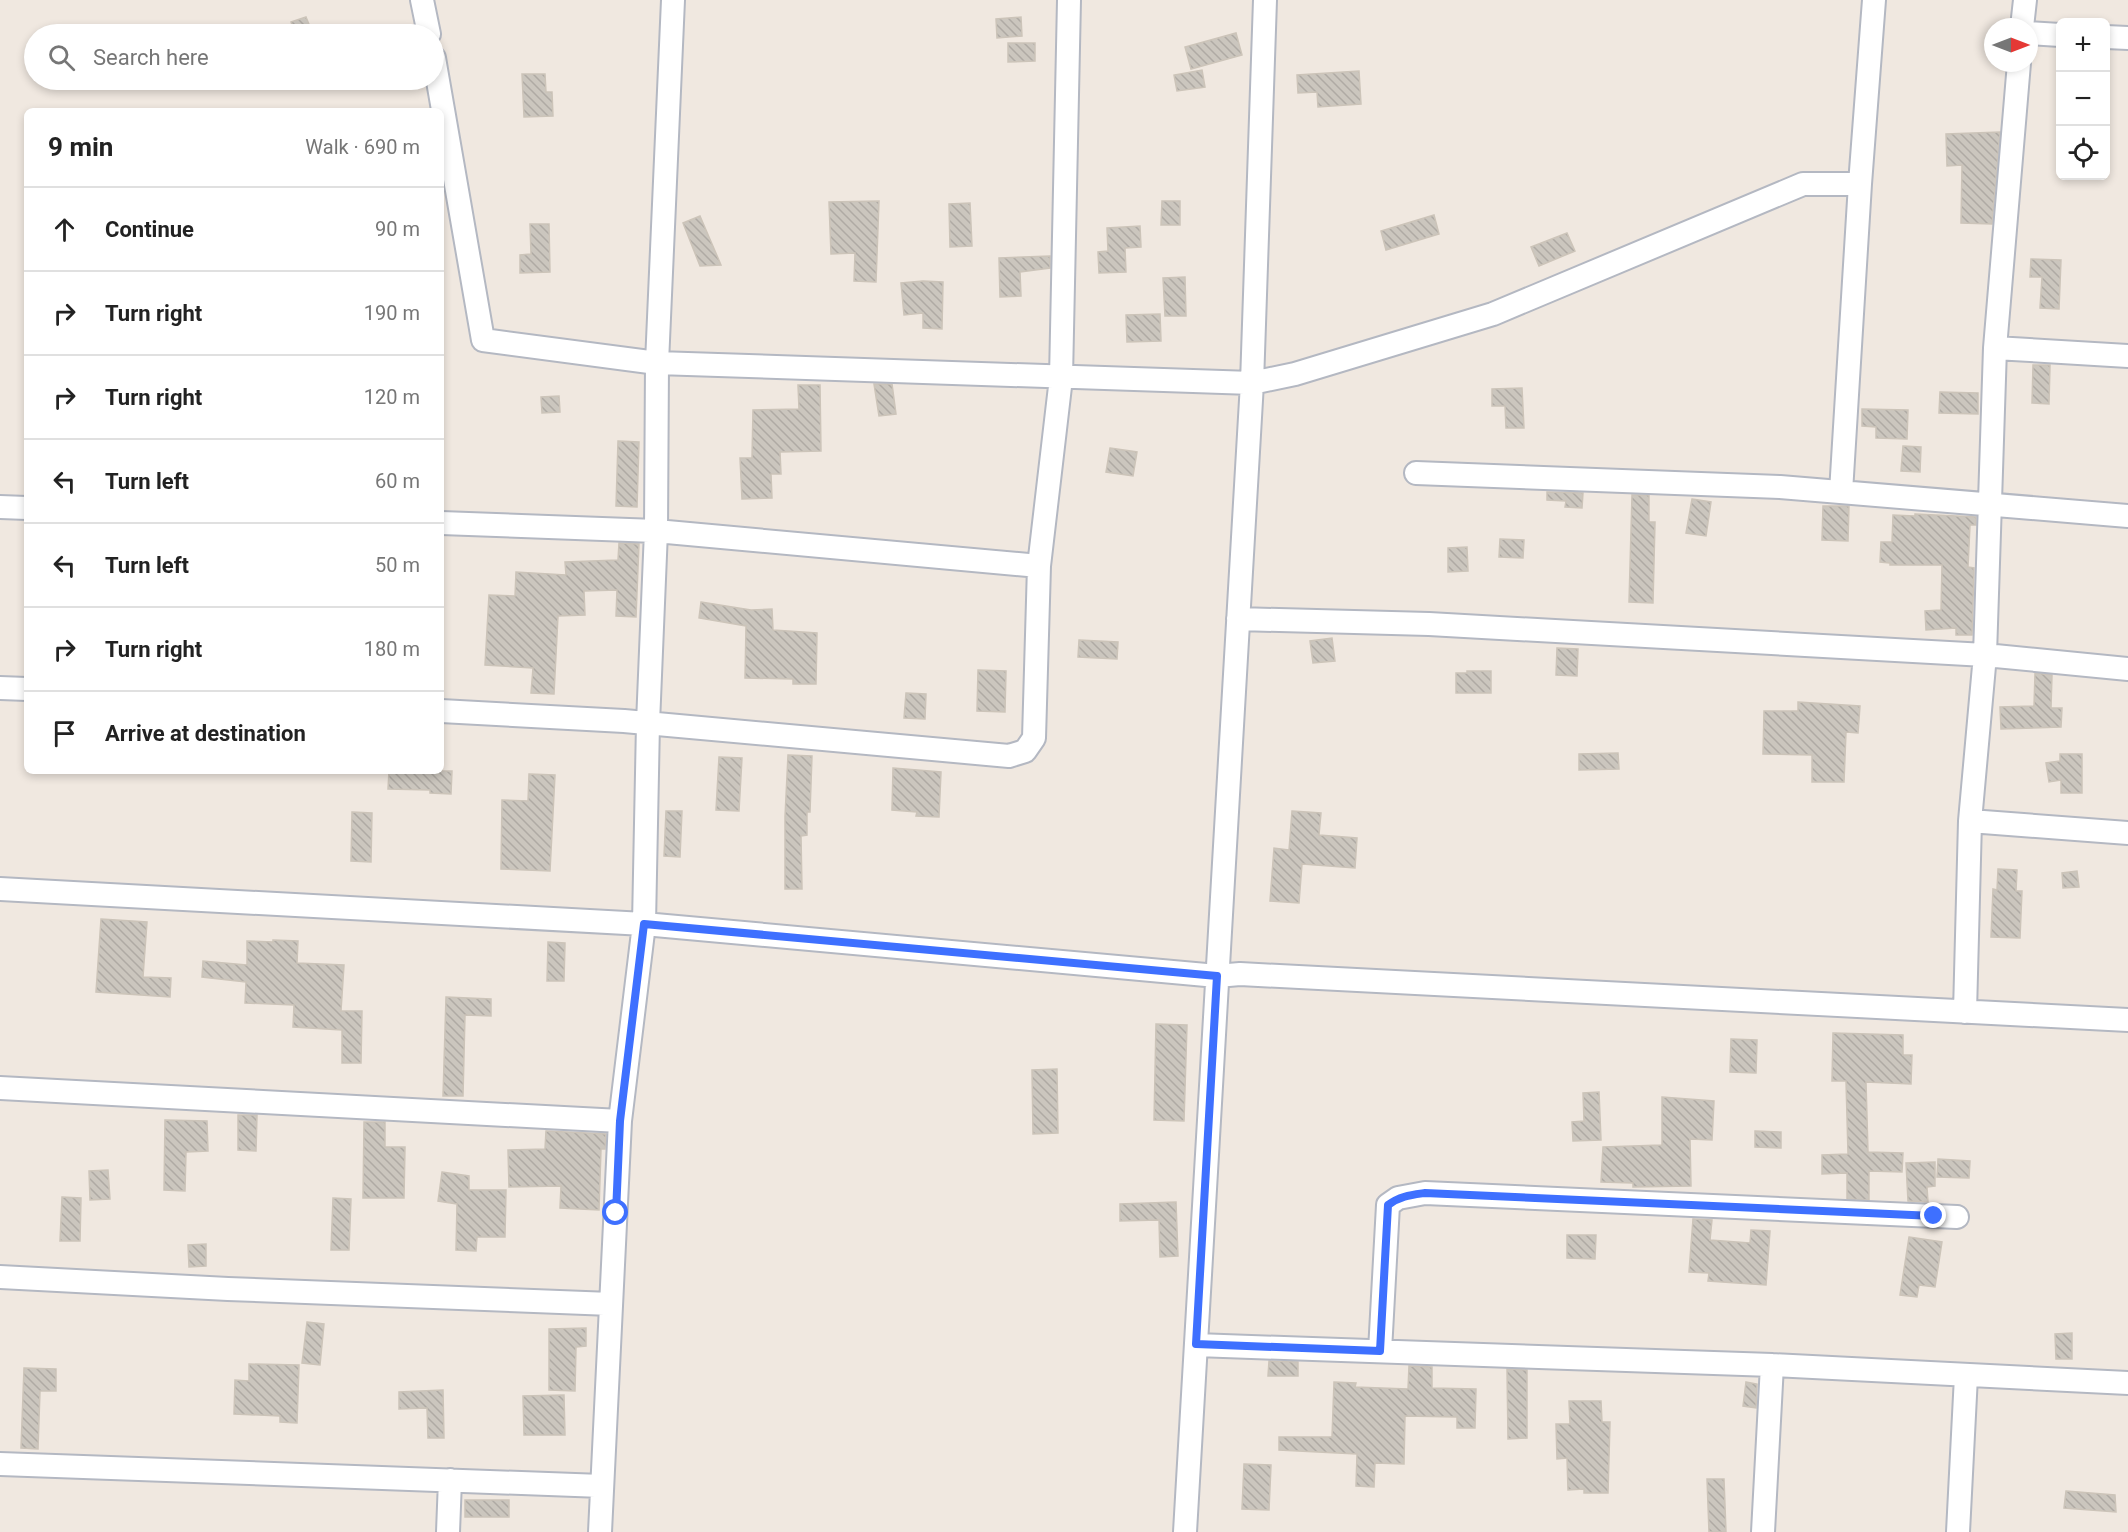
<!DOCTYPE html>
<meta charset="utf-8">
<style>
:root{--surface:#fff;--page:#f2f2f2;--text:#222;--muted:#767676;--line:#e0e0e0}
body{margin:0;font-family:Roboto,sans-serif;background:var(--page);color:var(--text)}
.controls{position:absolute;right:18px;top:18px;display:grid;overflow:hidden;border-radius:9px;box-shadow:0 3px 9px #0003}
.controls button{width:54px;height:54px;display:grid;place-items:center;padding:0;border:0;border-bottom:2px solid var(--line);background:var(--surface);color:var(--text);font:30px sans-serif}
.compass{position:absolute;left:1984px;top:18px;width:54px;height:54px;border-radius:50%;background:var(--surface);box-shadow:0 3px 9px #0003;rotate:90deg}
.stop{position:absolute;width:18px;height:18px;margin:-14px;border:4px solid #3e70ff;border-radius:50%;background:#fff}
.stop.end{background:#3e70ff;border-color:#fff;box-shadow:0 2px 6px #0008}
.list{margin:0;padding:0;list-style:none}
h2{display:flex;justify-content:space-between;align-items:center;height:78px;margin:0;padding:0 24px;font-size:26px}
h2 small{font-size:20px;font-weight:400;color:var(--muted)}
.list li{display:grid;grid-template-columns:39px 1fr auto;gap:18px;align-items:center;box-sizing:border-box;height:84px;padding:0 24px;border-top:2px solid var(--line)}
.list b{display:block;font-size:22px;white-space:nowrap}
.list em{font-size:20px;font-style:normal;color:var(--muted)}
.icon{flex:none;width:33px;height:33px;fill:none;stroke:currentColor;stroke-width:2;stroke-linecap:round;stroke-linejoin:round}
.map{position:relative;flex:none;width:2128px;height:1532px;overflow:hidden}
.search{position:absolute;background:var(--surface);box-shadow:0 3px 9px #0003;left:24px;top:24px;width:420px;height:66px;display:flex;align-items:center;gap:15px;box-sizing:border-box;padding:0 21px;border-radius:33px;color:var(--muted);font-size:22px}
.panel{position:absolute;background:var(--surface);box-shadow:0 3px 9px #0003;left:24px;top:108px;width:420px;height:666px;border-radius:9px}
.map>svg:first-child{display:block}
.building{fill:url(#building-back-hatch);stroke:#ccc4b9;stroke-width:1.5}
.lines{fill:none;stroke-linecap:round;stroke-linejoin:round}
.minor-casing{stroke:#b4b8c2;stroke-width:26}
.minor{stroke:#fff;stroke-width:22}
.route{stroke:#3e70ff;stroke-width:8}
</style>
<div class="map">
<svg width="2128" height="1532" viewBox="0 0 2128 1532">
<defs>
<pattern id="building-back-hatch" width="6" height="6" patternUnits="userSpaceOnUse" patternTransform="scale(1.5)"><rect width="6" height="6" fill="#cbc6be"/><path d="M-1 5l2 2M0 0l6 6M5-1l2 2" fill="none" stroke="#afaaa4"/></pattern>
</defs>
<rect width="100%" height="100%" fill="#f0e8e0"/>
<path class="building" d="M306 17 313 34H295L291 22Z
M1021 17 1022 36 997 38 996 19Z
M1236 33 1242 55 1191 69 1185 47Z
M1008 43H1035V61L1008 62Z
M1202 70 1205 87 1177 91 1174 75Z
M1359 71 1361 104 1318 107 1317 92 1298 93 1297 75Z
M522 74H545L546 92H552L553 116 524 117Z
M2000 132 1992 224 1961 223 1962 165 1947 166 1946 134Z
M879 201 876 282 854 281 855 253 831 254 829 202Z
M1162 201H1180V225H1161Z
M970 203 972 246 950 247 949 204Z
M1434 215 1439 234 1386 250 1381 231Z
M700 216 721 265 700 266 683 223Z
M530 224H549L550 272 520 273V255L531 254Z
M1140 226 1141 247 1125 248 1126 272 1099 273 1098 252 1108 251 1107 228Z
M1567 233 1575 251 1539 266 1531 247Z
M1050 256V268L1020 272 1021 296 1000 297 999 258Z
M2031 259 2061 260 2059 309 2040 308 2042 277H2030Z
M1185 277 1186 316H1165L1163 278Z
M923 281 943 282 942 329 923 328V313L904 315 901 283Z
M1160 314 1161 341 1127 342 1126 315Z
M2033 365H2050L2049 404 2032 403Z
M874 384H892L896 414 879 416Z
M798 385H820L821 451 780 452 781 474H771L772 498 742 499 740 458H752L753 410 799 409Z
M1522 388 1524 428H1506L1505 406H1492V389Z
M1940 392 1978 393V414L1939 413Z
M559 396 560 412 542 413 541 397Z
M1862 409 1908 410 1907 439 1876 438V427L1862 426Z
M618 441 639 442 637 507 616 506Z
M1903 446 1921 447 1920 472 1901 471Z
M1110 448 1137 452 1133 476 1106 472Z
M1547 492 1583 493 1582 508 1565 507 1566 501 1547 500Z
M1632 495H1649V522H1655L1653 603 1629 602Z
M1692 499 1711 502 1706 536 1686 533Z
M1823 506H1849L1848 541 1822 540Z
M1915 514 1976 517V525H1970L1968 567 1974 568 1972 635H1956V628L1926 630 1925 611 1941 610 1942 565H1890V563L1880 562 1881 542H1892L1893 515 1915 516Z
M1500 539 1524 540 1523 558 1499 557Z
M619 543 639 544 636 617 616 616 617 590 584 591 585 615 558 616 554 694 531 693 533 668 485 665 489 595 515 596 516 572 566 575 565 562 618 560Z
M1467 547 1468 571 1448 572V548Z
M701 602 751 610 772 609 773 630 817 633 816 684H793V679L745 678 746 626 699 618Z
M1332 638 1335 661 1313 663 1310 641Z
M1079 640 1118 642 1117 659 1078 657Z
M1557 648 1578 649 1577 676 1556 675Z
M978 670 1006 671 1005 712 977 711Z
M1467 671H1491V693H1456V673H1467Z
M2035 673 2052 675 2051 708H2062L2061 727 2001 729 2000 707 2034 706Z
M906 693 926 694 925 719 904 718Z
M1798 702 1860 706 1858 733 1846 732 1844 782H1812V755L1763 754 1764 711H1798Z
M1618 753 1619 769 1579 770V754Z
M2060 754H2082V793H2061V780L2049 782 2046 763 2060 761Z
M788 755 812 756 810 812H807V835L801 836 802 889H785V817Z
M719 757 742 758 739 811 716 810Z
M893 768 941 772 939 817 916 816 917 812 892 810Z
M389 771H452L451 794 430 793V790L388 789Z
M529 774 555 775 550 871 501 869 502 800 528 801Z
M666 811H682L680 857 664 856Z
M1292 811 1321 813 1319 835 1357 838 1355 868 1302 864 1299 903 1270 901 1274 848 1289 850Z
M352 812 372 813 371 862 351 861Z
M1998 869 2017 870 2016 891H2022L2020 938 1991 937 1993 889 1997 890Z
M2077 871 2079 887 2063 888 2062 873Z
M101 919 147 922 143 977 171 978 170 997 96 992Z
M273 940 298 941 297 963 344 965 341 1011H362L361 1063H342V1030L293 1027 294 1005 245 1003 246 982 202 977 203 961 247 965V941L273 942Z
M548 942 565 943 564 981H547Z
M446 997 491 999V1016L465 1015 463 1096H443Z
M1156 1024 1187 1025 1184 1121 1154 1120Z
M1833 1033 1903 1035V1055H1912L1911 1084 1866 1082 1868 1152 1903 1153 1902 1172 1869 1171V1200L1847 1199V1173L1822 1174V1155L1848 1154 1846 1081H1832Z
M1731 1039 1757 1040 1756 1073 1730 1072Z
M1057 1069 1058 1133 1033 1134 1032 1070Z
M1599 1092 1601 1140 1573 1141 1572 1122 1584 1121 1583 1093Z
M1662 1097 1714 1101 1712 1140 1690 1139 1691 1186 1633 1187V1183L1601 1182 1603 1147 1662 1145Z
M238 1115H257L256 1151 238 1150Z
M165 1120 207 1121 208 1151 186 1152 185 1191 164 1190Z
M364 1122H385V1147H405L404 1198H363Z
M546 1131 606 1134 605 1149H601L599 1210 560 1208 561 1186 509 1187 508 1150 545 1149Z
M1755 1131 1781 1132V1148L1755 1147Z
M1938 1159 1970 1161 1969 1178 1937 1177Z
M1935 1162V1186L1927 1187 1928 1202 1908 1201 1906 1163Z
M108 1170 110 1199 90 1200 89 1171Z
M442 1172 469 1176V1190H506L505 1237H477L476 1251 456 1250 457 1204 438 1201Z
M62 1197 81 1198 80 1241H60Z
M333 1198 351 1199 349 1250H331Z
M1176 1202 1178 1256 1160 1257 1159 1220 1120 1221V1204Z
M1693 1219 1712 1220 1710 1240 1750 1243 1751 1230 1770 1231 1766 1285 1708 1281 1709 1273 1689 1272Z
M1567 1235H1596L1595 1259 1567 1258Z
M1909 1237 1942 1242 1935 1287 1919 1285 1917 1297 1900 1295Z
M206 1244V1266L189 1267 188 1245Z
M307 1322 324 1324 320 1365 302 1363Z
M586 1328V1346L576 1347 575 1391 549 1390V1329Z
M2072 1333V1359H2056L2055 1334Z
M1269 1361 1298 1362V1376H1268Z
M249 1364 299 1365 297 1423 280 1422V1416L234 1414 235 1380 249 1381Z
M1409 1366 1432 1367V1388L1476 1389 1475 1428H1457V1417L1405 1416 1404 1464 1375 1463 1374 1487 1356 1486 1357 1454 1279 1450V1437H1332L1334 1382 1356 1383 1355 1387 1408 1389Z
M24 1368 56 1369V1391H40L38 1449 21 1448Z
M1507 1369 1527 1370V1438L1508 1439Z
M1746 1382 1757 1384 1756 1408 1743 1406Z
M443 1390 444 1438H428L427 1408 399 1409V1392Z
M564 1395 565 1435H524L523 1396Z
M1569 1401H1601L1602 1422H1610L1608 1493H1584V1489L1568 1490 1567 1458 1557 1459 1556 1424H1570Z
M1244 1464 1271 1465 1269 1510 1242 1509Z
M1707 1479H1724L1726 1532H1709Z
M2066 1491 2115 1495 2116 1512 2064 1508Z
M465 1500H509V1517H465Z"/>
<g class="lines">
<g class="minor-casing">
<path id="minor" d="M422 0 429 34
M673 0 657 363 1252 383 1295 374 1493 314 1803 184H1860L1841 492
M2022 27 2025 0
M2029 33 2060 35
M2106 37 2128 38
M434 58 483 340 657 363 656 531 648 723 644 924 620 1121 600 1532
M1860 184 1874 0
M1995 348 2128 356
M1416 473 1780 487 2128 516
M0 507 27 508
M441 523 656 531 1039 566
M1238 619 1429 624 1985 655 2128 669
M0 688 27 689
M441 711 624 721 1009 756 1025 751 1034 738 1039 566 1061 378 1069 0
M1970 821 2128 833
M0 889 644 924 1217 976 1240 974 2128 1020
M1965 1012 1970 821 1985 655 1995 348 2019 63
M0 1088 620 1121
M0 1277 228 1289 611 1304
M1196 1345 1772 1365 2128 1383
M1380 1351 1388 1205 1398 1198 1425 1193 1957 1217
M0 1464 602 1486
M448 1532 450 1480
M1185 1532 1252 383 1265 0
M1763 1532 1772 1365
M1958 1532 1966 1376"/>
</g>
<use href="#minor" class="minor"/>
</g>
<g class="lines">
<path class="route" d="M616 1213 620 1121 644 924 1217 976 1196 1344 1380 1351 1388 1205C1400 1196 1411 1195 1425 1193L1934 1216"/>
</g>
</svg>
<div class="controls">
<button>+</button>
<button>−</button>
<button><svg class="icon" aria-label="locate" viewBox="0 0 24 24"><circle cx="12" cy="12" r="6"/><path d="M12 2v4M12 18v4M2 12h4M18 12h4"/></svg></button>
</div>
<svg class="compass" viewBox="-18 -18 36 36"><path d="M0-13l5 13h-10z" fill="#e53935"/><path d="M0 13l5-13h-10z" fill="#767676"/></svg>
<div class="stop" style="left:616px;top:1213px"></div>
<div class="stop end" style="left:1934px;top:1216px"></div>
<div class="search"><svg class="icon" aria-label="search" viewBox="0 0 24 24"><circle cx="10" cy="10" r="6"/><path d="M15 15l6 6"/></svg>Search here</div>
<section class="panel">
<h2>9 min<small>Walk · 690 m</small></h2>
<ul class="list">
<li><svg class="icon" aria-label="ahead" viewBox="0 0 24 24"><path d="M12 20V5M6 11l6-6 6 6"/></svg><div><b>Continue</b></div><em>90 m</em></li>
<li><svg class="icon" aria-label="right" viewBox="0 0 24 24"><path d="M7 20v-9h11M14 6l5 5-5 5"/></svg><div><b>Turn right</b></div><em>190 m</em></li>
<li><svg class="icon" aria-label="right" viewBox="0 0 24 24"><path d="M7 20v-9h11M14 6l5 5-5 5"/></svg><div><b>Turn right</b></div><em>120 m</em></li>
<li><svg class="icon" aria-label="left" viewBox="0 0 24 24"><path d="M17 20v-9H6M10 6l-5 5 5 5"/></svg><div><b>Turn left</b></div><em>60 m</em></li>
<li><svg class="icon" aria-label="left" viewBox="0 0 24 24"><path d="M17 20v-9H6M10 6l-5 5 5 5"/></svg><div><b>Turn left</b></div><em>50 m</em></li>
<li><svg class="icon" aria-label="right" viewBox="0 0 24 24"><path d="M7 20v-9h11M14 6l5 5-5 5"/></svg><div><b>Turn right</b></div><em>180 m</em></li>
<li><svg class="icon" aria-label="arrive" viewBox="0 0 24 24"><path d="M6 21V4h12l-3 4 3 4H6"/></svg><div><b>Arrive at destination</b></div></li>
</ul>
</section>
</div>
